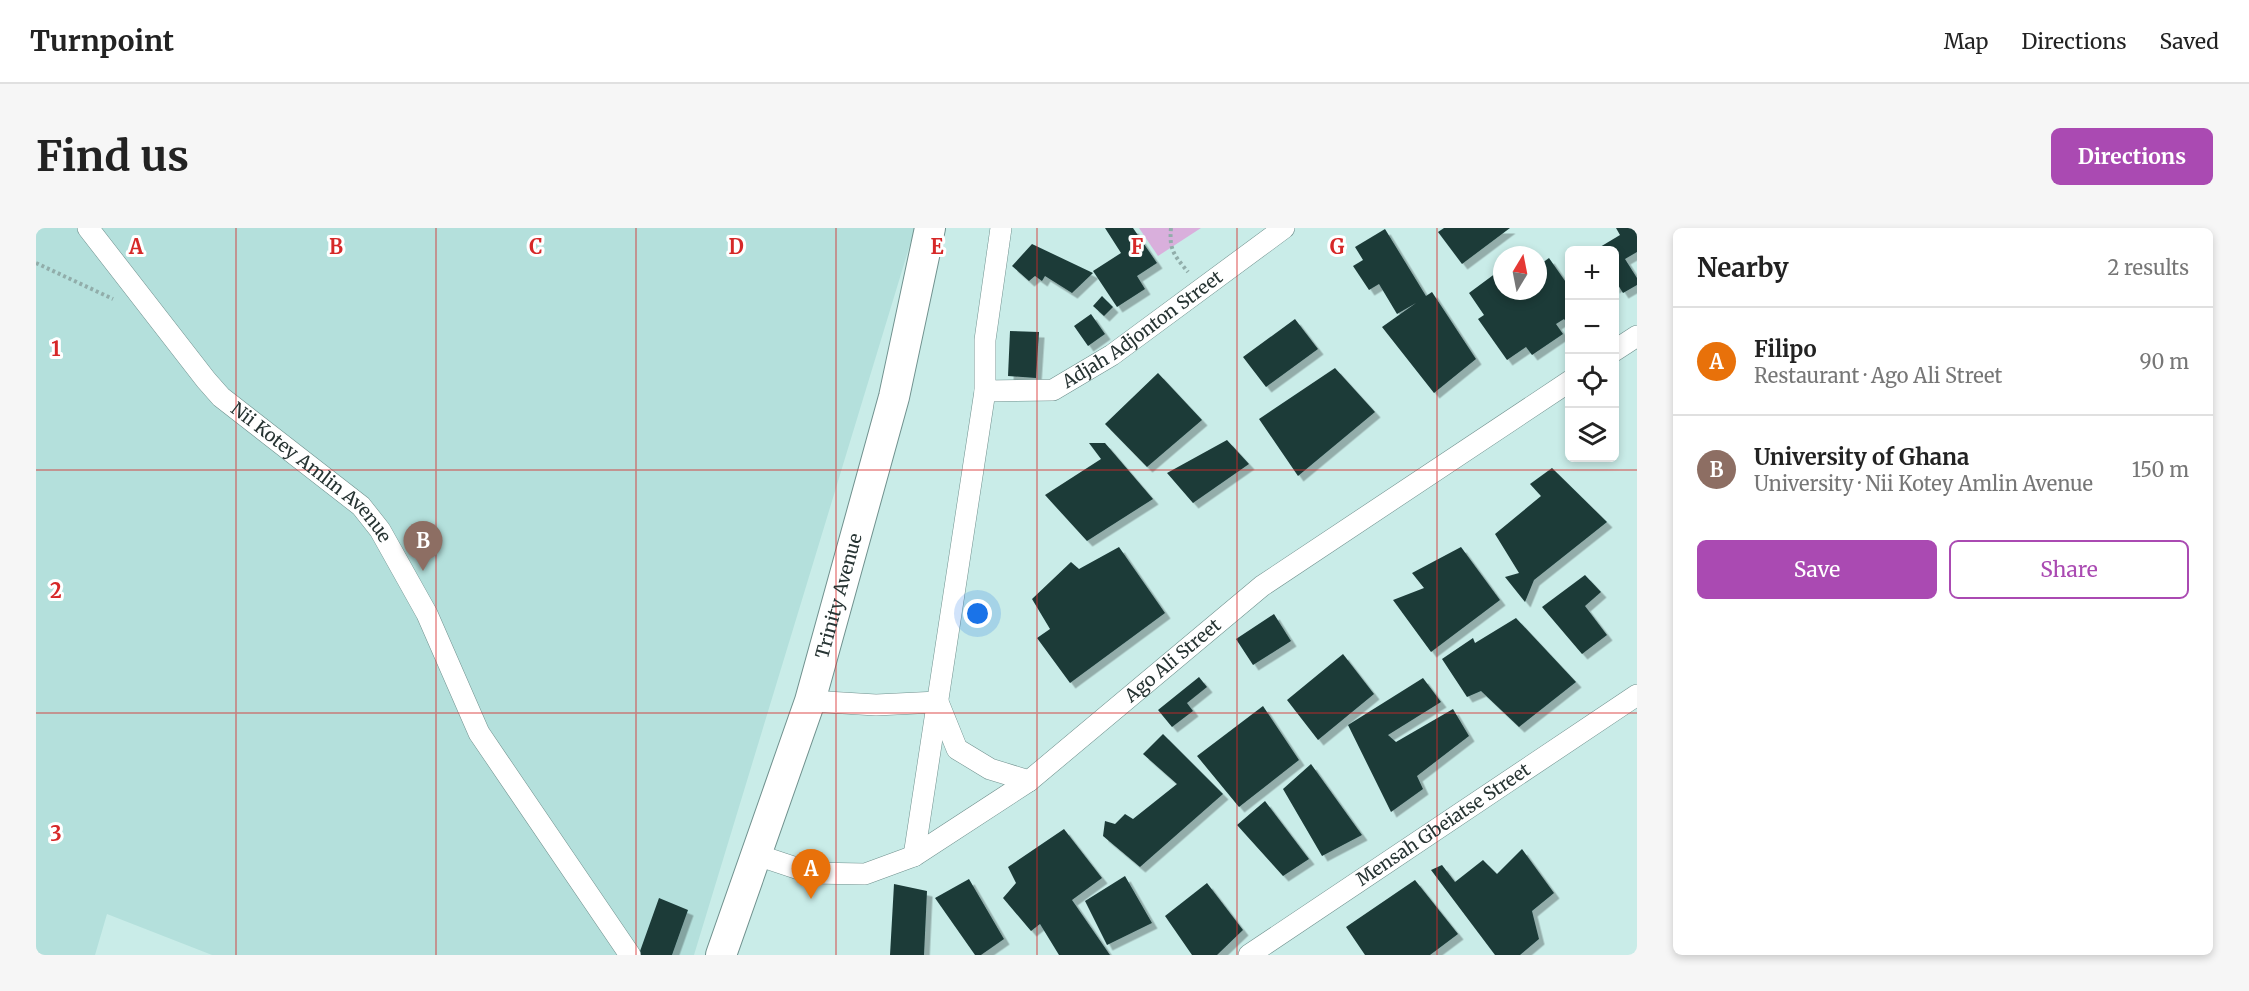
<!DOCTYPE html>
<meta charset="utf-8">
<style>
:root{--surface:#fff;--page:#f6f6f6;--text:#222;--muted:#767676;--line:#e0e0e0;--accent:#aa4ab2}
body{margin:0;font-family:Merriweather,serif;background:var(--page);color:var(--text)}
.controls{position:absolute;right:18px;top:18px;display:grid;overflow:hidden;border-radius:9px;box-shadow:0 3px 9px #0003}
.controls button{width:54px;height:54px;display:grid;place-items:center;padding:0;border:0;border-bottom:2px solid var(--line);background:var(--surface);color:var(--text);font:30px sans-serif}
.compass{position:absolute;left:1457px;top:18px;width:54px;height:54px;border-radius:50%;background:var(--surface);box-shadow:0 3px 9px #0003;rotate:10deg}
.you{position:absolute;left:942px;top:386px;width:21px;height:21px;margin:-15px;border:4px solid #fff;border-radius:50%;background:#1a73e8;box-shadow:0 0 0 9px #1a73e833}
.badge{display:grid;place-items:center;width:39px;height:39px;border-radius:50%;background:var(--accent);color:#fff;font-size:20px;font-weight:700}
.pin{position:absolute;translate:-50% -50px;filter:drop-shadow(0 2px 3px #0008)}
.pin::after{content:'';position:absolute;top:32px;width:21px;height:18px;background:inherit;clip-path:polygon(0 0,100% 0,50% 100%)}
.list{margin:0;padding:0;list-style:none}
h2{display:flex;justify-content:space-between;align-items:center;height:78px;margin:0;padding:0 24px;font-size:26px}
h2 small{font-size:20px;font-weight:400;color:var(--muted)}
.list li{display:grid;grid-template-columns:39px 1fr auto;gap:18px;align-items:center;box-sizing:border-box;height:108px;padding:0 24px;border-top:2px solid var(--line)}
.list b{display:block;font-size:22px;white-space:nowrap}
.list p{margin:0;font-size:20px;white-space:nowrap;color:var(--muted)}
.list em{font-size:20px;font-style:normal;color:var(--muted)}
.actions{display:flex;gap:12px;padding:18px 24px}
.actions a{flex:1;padding:14px 0;border:2px solid var(--accent);border-radius:9px;text-align:center;font-size:21px;color:var(--accent)}
.actions .main{background:var(--accent);color:#fff}
.icon{flex:none;width:33px;height:33px;fill:none;stroke:currentColor;stroke-width:2;stroke-linecap:round;stroke-linejoin:round}
.map{position:relative;flex:none;width:1601px;height:727px;overflow:hidden;border-radius:9px}
header{display:flex;align-items:center;gap:36px;box-sizing:border-box;height:84px;padding:0 30px;background:var(--surface);border-bottom:2px solid var(--line)}
header strong{font-size:28px}
nav{display:flex;gap:33px;margin-inline-start:auto;font-size:21px}
.intro{display:flex;align-items:center;justify-content:space-between;box-sizing:border-box;height:144px;padding:0 36px}
h1{margin:0;font-size:42px}
.button{padding:15px 27px;border-radius:9px;background:var(--accent);color:#fff;font-size:21px;font-weight:700}
main{display:flex;gap:36px;padding:0 36px}
aside{flex:1;background:var(--surface);border-radius:9px;box-shadow:0 3px 9px #0003}
.map>svg:first-child{display:block}
.built{fill:#b4e0dc}
.green{fill:#d9afdc}
.building{fill:#1c3b39;filter:url(#shadow)}
.lines{fill:none;stroke-linecap:round;stroke-linejoin:round}
.street-casing{stroke:#70918e;stroke-width:22}
.secondary-casing{stroke:#70918e;stroke-width:32}
.path{stroke:#91adaa;stroke-width:4;stroke-dasharray:3 3;stroke-linecap:butt}
.street{stroke:#fff;stroke-width:21}
.secondary{stroke:#fff;stroke-width:30}
.grid{fill:none;stroke:#d62828;stroke-width:1.5;stroke-opacity:0.55}
.labels{text-anchor:middle;stroke-width:6;stroke-linejoin:round;paint-order:stroke}
.street-label{font-size:18px;fill:#273433;stroke:#fff}
.grid-label{font-size:20px;text-anchor:middle;font-weight:bold;fill:#d62828;stroke:#fff;stroke-width:6;stroke-linejoin:round;paint-order:stroke}
</style>
<header>
<strong>Turnpoint</strong>
<nav><a>Map</a><a>Directions</a><a>Saved</a></nav>
</header>
<div class="intro"><h1>Find us</h1><a class="button">Directions</a></div>
<main>
<div class="map">
<svg width="1601" height="727" viewBox="0 0 1601 727">
<defs>
<filter id="shadow"><feDropShadow dx="5.5" dy="5.5" stdDeviation="0" flood-color="#0004"/></filter>
</defs>
<rect width="100%" height="100%" fill="#c9ece8"/>
<path class="built" d="M0 0H879L658 727H176L71 686 59 727H0Z"/>
<path class="green" d="M1103 0H1165L1122 28Z"/>
<path class="building" d="M1069 0H1097L1121 35 1101 48 1109 61 1081 79 1057 43 1085 25Z
M1408 0H1474L1426 36 1402 4Z
M1580 0H1601V24L1589 31 1601 50V57L1587 65 1582 57 1578 60V22H1559L1584 7Z
M1349 1 1390 68 1396 64 1440 131 1398 165 1346 99 1380 75 1361 86 1343 56 1333 62 1317 38 1327 32 1319 19Z
M996 16 1057 45 1036 65 1009 48 1006 53 999 48 993 53 976 38Z
M1513 30 1534 60V96L1532 97 1528 91 1520 96 1527 106 1496 127 1490 119 1471 132 1442 91 1448 87 1433 65 1460 45 1466 54V63H1502V38Z
M1066 68 1077 79 1068 88 1057 78Z
M1055 86 1069 106 1052 118 1038 98Z
M1259 91 1282 121 1230 159 1207 129Z
M974 103 1003 104 1000 150 972 148Z
M1299 140 1339 184 1262 248 1223 191Z
M1122 145 1166 192 1111 239 1069 196Z
M1191 212 1213 236 1157 275 1131 245Z
M1053 215H1069L1117 271 1051 313 1009 267 1065 231Z
M1516 240 1571 294 1498 352 1489 374 1469 349 1483 345 1459 306 1505 268 1494 256Z
M1083 319 1129 385 1034 455 1001 410 1014 401 996 371 1035 334 1043 341Z
M1425 319 1464 372 1395 424 1357 372 1388 360 1376 345Z
M1549 347 1565 364 1549 378 1571 407 1546 426 1506 379Z
M1238 386 1255 413 1217 437 1200 411Z
M1480 390 1540 454 1483 499 1445 463 1431 469 1406 431 1437 410 1439 415Z
M1307 426 1338 466 1282 512 1251 472Z
M1163 449 1171 459 1151 475 1157 483 1136 499 1122 482Z
M1387 450 1405 474 1352 507 1360 514 1417 481 1433 508 1381 548 1387 561 1355 584 1312 497Z
M1227 478 1263 532 1203 579 1161 528Z
M1127 506 1187 566 1104 639 1067 608 1069 593 1079 596 1089 586 1097 591 1141 556 1107 526Z
M1275 536 1326 607 1286 628 1247 561Z
M1229 573 1273 631 1247 648 1201 597Z
M1028 601 1066 650 1036 672 1074 727H1023L1004 696 995 703 967 670 980 655 972 639Z
M1486 621 1518 665 1496 683 1503 711 1484 727H1459L1395 642 1406 637 1419 654 1447 632 1461 646Z
M1089 648 1116 695 1071 717 1049 673Z
M933 651 968 711 945 727H939L899 670Z
M1379 652 1422 706 1394 727H1329L1310 699Z
M1171 655 1207 702 1181 727H1156L1129 688Z
M858 656 891 663 888 727H854Z
M623 670 652 682 636 727H605L603 726Z"/>
<g class="lines">
<g class="street-casing">
<g id="street">
<path id="s1" d="M52 0 170 152 185 169 325 278 344 302 391 386 443 505 594 727"/>
<path d="M1578 123 1601 108"/>
<path id="s2" d="M949 163 1017 162 1076 127 1248 0"/>
<path d="M774 473 840 477 902 474 921 521 954 541 993 553"/>
<path id="s3" d="M721 627 775 645 829 646 878 628 993 553 1226 358 1534 153"/>
<path d="M878 628 949 163V112L965 0"/>
<path id="s4" d="M1213 727 1601 467"/>
</g>
</g>
<g class="secondary-casing">
<g id="secondary">
<path id="s5" d="M685 727 774 473 858 169 894 0"/>
</g>
</g>
<path class="path" d="M1135 0C1133 22 1138 27 1152 44
M0 35 77 71"/>
<use href="#street" class="street"/>
<use href="#secondary" class="secondary"/>
</g>
<path class="grid" d="M200 0V727M400 0V727M600 0V727M800 0V727M1001 0V727M1201 0V727M1401 0V727M0 242H1601M0 485H1601"/>
<g class="labels">
<g class="street-label">
<text dy="6" stroke="none"><textPath href="#s2" startOffset="176">Adjah Adjonton Street</textPath></text>
<text dy="6" stroke="none"><textPath href="#s1" startOffset="333">Nii Kotey Amlin Avenue</textPath></text>
<text dy="6" stroke="none"><textPath href="#s5" startOffset="378">Trinity Avenue</textPath></text>
<text dy="6" stroke="none"><textPath href="#s3" startOffset="488">Ago Ali Street</textPath></text>
<text dy="6" stroke="none"><textPath href="#s4" startOffset="234">Mensah Gbeiatse Street</textPath></text>
</g>
</g>
<g class="grid-label">
<text x="100" y="26">A</text>
<text x="300" y="26">B</text>
<text x="500" y="26">C</text>
<text x="700" y="26">D</text>
<text x="901" y="26">E</text>
<text x="1101" y="26">F</text>
<text x="1301" y="26">G</text>
<text x="20" y="128">1</text>
<text x="20" y="370">2</text>
<text x="20" y="613">3</text>
</g>
</svg>
<div class="controls">
<button>+</button>
<button>−</button>
<button><svg class="icon" aria-label="locate" viewBox="0 0 24 24"><circle cx="12" cy="12" r="6"/><path d="M12 2v4M12 18v4M2 12h4M18 12h4"/></svg></button>
<button><svg class="icon" aria-label="layers" viewBox="0 0 24 24"><path d="M12 4l9 5-9 5-9-5zM3 14l9 5 9-5"/></svg></button>
</div>
<svg class="compass" viewBox="-18 -18 36 36"><path d="M0-13l5 13h-10z" fill="#e53935"/><path d="M0 13l5-13h-10z" fill="#767676"/></svg>
<div class="you"></div>
<div class="pin badge" style="left:775px;top:671px;background:#e8710a">A</div>
<div class="pin badge" style="left:387px;top:343px;background:#8d6e63">B</div>
</div>
<aside>
<h2>Nearby<small>2 results</small></h2>
<ul class="list">
<li><span class="badge" style="background:#e8710a">A</span><div><b>Filipo</b><p>Restaurant · Ago Ali Street</p></div><em>90 m</em></li>
<li><span class="badge" style="background:#8d6e63">B</span><div><b>University of Ghana</b><p>University · Nii Kotey Amlin Avenue</p></div><em>150 m</em></li>
</ul>
<div class="actions"><a class="main">Save</a><a>Share</a></div>
</aside>
</main>
